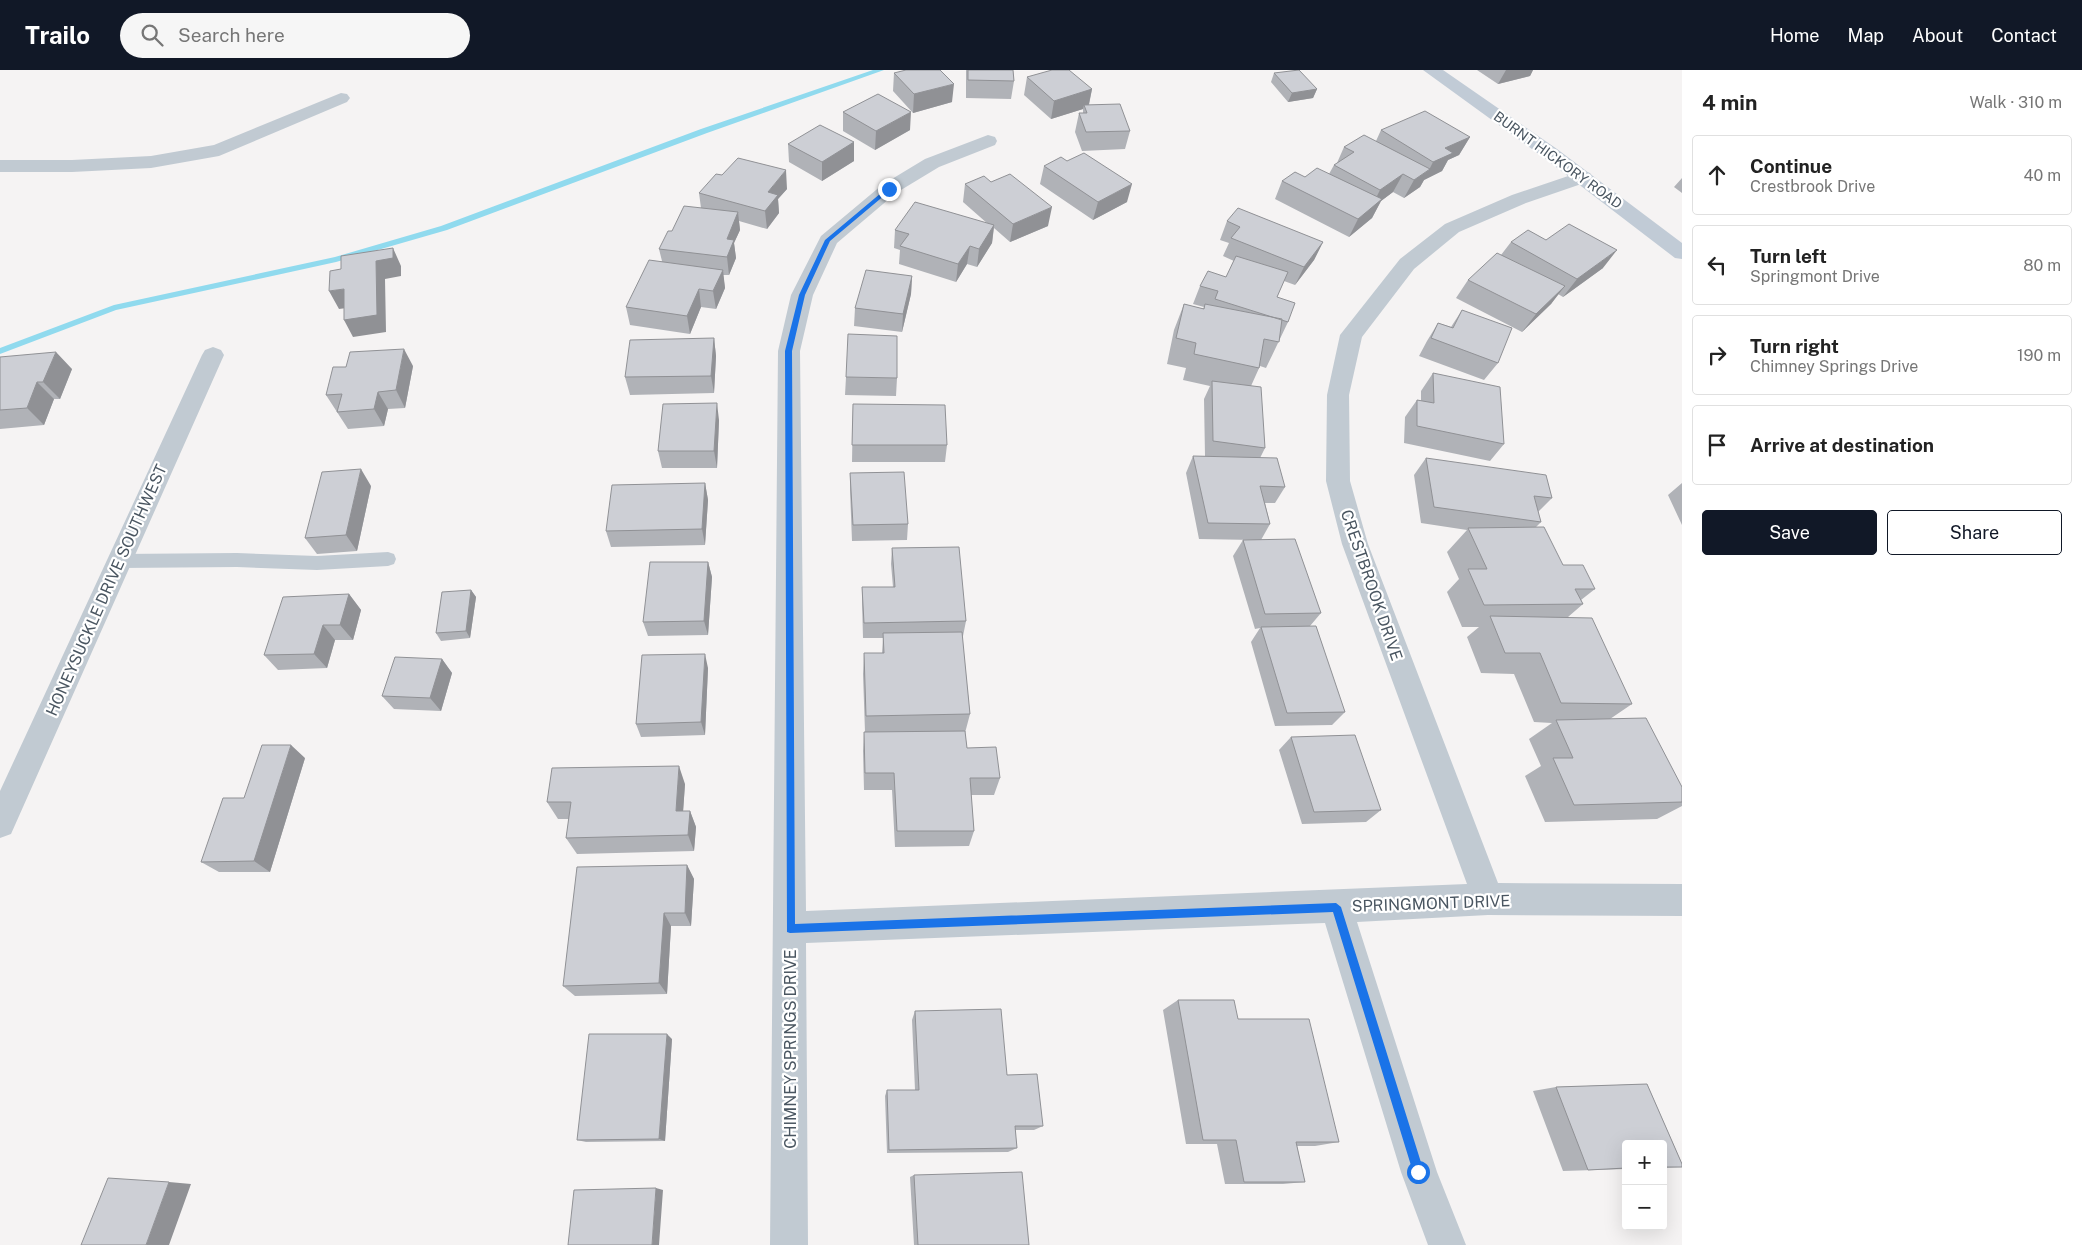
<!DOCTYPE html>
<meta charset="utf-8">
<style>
:root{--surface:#fff;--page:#f6f6f6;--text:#222;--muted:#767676;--line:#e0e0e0;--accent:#111827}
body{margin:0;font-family:"Public Sans",sans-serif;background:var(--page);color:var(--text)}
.controls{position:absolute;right:15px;bottom:15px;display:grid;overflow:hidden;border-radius:5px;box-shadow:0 5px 20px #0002}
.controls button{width:45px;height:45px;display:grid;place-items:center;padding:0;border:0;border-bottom:1px solid var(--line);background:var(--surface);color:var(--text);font:25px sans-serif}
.stop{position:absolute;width:15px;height:15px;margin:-11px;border:4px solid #1a73e8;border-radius:50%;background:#fff}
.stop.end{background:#1a73e8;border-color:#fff;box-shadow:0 1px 5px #0008}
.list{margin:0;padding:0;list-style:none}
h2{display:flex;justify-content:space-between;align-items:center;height:65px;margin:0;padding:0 20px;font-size:21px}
h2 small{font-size:16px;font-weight:400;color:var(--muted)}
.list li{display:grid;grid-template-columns:32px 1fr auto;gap:15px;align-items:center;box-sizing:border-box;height:80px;margin:0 10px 10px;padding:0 10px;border:1px solid var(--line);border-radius:5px}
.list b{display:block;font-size:19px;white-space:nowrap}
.list p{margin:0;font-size:16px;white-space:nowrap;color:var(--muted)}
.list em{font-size:16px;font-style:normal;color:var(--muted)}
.actions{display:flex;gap:10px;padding:15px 20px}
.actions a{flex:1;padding:11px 0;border:1px solid var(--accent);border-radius:5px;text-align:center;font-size:18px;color:var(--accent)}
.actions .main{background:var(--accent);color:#fff}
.icon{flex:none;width:28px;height:28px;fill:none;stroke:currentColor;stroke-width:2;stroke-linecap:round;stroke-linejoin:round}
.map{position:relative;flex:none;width:1682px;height:1175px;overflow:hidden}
header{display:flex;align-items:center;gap:30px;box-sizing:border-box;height:70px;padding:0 25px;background:var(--accent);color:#fff}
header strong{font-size:24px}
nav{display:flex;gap:28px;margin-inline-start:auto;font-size:18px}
.search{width:350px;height:45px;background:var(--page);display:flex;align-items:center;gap:12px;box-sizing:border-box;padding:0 18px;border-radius:28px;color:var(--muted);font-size:19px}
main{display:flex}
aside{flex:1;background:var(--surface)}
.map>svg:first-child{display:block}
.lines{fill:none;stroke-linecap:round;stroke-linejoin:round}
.stream{fill:#90daee;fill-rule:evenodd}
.lane{fill:#c1cad2;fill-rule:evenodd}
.street{fill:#c1cad2;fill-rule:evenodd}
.secondary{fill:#c1cbd6;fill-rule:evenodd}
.wall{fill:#b0b2b7}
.shaded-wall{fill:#909195}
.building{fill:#cdcfd5;stroke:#909195}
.route{fill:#1a73e8}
.labels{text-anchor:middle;stroke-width:4.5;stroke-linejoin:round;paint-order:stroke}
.far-street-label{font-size:14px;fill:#4a5661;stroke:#fff}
.street-label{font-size:16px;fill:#4a5661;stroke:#fff}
</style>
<header>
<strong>Trailo</strong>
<div class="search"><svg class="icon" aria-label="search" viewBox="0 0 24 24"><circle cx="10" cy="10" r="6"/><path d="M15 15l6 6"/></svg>Search here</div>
<nav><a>Home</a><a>Map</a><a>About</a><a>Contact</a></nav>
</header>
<main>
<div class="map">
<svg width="1682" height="1175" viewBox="0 0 1682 1175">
<rect width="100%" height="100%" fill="#f5f3f3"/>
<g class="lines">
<path class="stream" d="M873 0H884L707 63 447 160 336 192 116 240 0 284V278L114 235 335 187 441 156 701 59Z"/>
<path class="lane" d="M388 482 394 484 396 489 394 494 388 496 317 500 237 497 120 498 114 496 112 491 114 486 120 484 237 483 317 486Z"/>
<path class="street" d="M341 23 347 24 350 28 347 32 219 86 151 98 72 102H0V90H72L151 86 214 75Z
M988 65 995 67 997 71 995 75 939 97 896 123 837 173 813 225 800 281 806 841 1467 814 1342 474 1326 411 1327 325 1340 265 1400 189 1445 154 1512 125 1583 101 1590 103 1593 107 1590 111 1526 133 1459 162 1414 199 1362 267 1349 325 1350 411 1368 474 1498 813 1682 814V846L1488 845 1357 852 1437 1102 1466 1175H1428L1401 1102 1325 853 806 873 808 1175H770L778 281 791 225 821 166 882 115 925 89Z
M213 277 221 280 224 285 11 764 0 768V721L202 285 205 280Z"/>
<path class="secondary" d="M1423 0H1443L1557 79 1682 173V189L1675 188 1543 87Z"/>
</g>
<path class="wall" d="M966 0H1013L1014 11 1011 29 966 28Z
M1477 0H1533L1530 6 1498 14Z
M894 3 952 32 913 43 893 21Z
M1274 3 1317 19 1313 28 1288 32 1271 12Z
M1027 7 1092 19 1089 35 1130 61 1125 79 1082 81 1075 62 1079 43H1083V39L1051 49 1024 25Z
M843 42 910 60 875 80 843 61Z
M1381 60 1470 67 1459 85 1448 90 1442 101 1424 110 1420 117 1404 128 1393 122 1381 131 1372 148 1349 167 1275 129 1282 111 1305 107 1329 104 1334 95 1337 93 1344 77 1376 71Z
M854 72V91L822 111 789 92 788 74Z
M1044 96 1127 132 1093 150 1040 114Z
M722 105 787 119 778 129 779 143 767 159 739 151 740 160 734 173 736 188 729 205H723L725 218 716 239 701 237 690 264 630 255 626 237 662 191 659 179 672 161 701 138 699 123Z
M1682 108V123L1674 117Z
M965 114 1048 156 1010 172 994 158 992 173 977 197 967 194 956 212 899 194 900 180 894 178 895 160 988 154 963 132Z
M1227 151 1323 172 1314 190 1295 215 1284 211 1277 227 1288 252 1266 298 1260 296 1251 316 1265 378 1260 388 1285 417 1275 433H1265L1270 454 1261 470 1321 543 1310 556 1345 642 1332 655 1275 656 1251 572 1260 558 1255 559 1233 486 1243 470H1254L1199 469 1186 403 1193 386H1205L1204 329 1210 316 1183 310 1186 298 1167 294 1174 260 1184 234 1203 239 1204 237 1193 234 1200 216 1226 207 1234 191 1223 186 1229 173 1220 170Z
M1546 170 1603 198 1563 227 1558 224 1551 234 1522 262 1456 228 1468 210 1501 185 1511 172Z
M912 206 911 224 902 262 854 256 855 238Z
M1462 240 1498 293 1484 310 1419 286 1427 271 1438 253 1451 257Z
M714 268 716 286 714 323 630 325 625 307Z
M0 287 72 299 60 329H54L44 355 0 359Z
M413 296 405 338 388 339 384 356 348 359 326 325Z
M1433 303 1504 374 1490 391 1404 373 1405 347 1417 330 1421 331V321Z
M846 307 897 308 896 326 845 325Z
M853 334 947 375 945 392H852Z
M719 350 717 398H662L658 381Z
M1426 388 1552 428 1538 442 1541 452 1535 458 1563 495 1595 519 1581 530 1583 534 1568 547 1632 634 1610 649 1682 717V736L1657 749 1545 752 1525 706 1541 696 1529 669 1552 653 1534 652 1514 604 1481 603 1467 567 1479 557H1462L1447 522 1459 509 1447 482 1467 460 1421 453 1414 405Z
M850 403 908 454 907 470 852 471 850 420Z
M705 413 708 430 705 475 611 477 606 461Z
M1682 413V455L1668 425Z
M371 416 357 481 317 484 305 468Z
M892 478 966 551 963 566H962L970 644 965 663 967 678 1000 708 994 725H971L974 761 969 776 895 777 892 720H864L863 681 864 662H865L863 604 864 583H882L883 568H863L862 532V517H893L891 494Z
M708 492 712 507 708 565 648 566 643 552Z
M471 520 476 527 470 568 441 571 436 563Z
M349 524 361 540 353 570H335L327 598 278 600 264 585Z
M442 589 452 603 441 641 394 639 382 626Z
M708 598 705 665 641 667 636 654Z
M1291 667 1381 740 1366 752 1302 754 1279 680Z
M305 688 270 802H219L201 792 244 728Z
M685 714 683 741H690L696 757 694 781 577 784 566 768 569 749H558L547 732Z
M687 795 694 809 691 856H671L667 924 575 926 563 916Z
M1178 930 1339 1072 1315 1076H1297L1305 1112 1283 1114H1225L1217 1074H1186L1163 940Z
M915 941 1007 1005 1043 1056 1034 1060H1015L1017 1078 1008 1082 887 1083 885 1026 887 1020H915L912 950Z
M672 969 665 1071 586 1072 577 1070Z
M1647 1014 1682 1094V1097L1663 1098V1074H1626V1099L1563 1101 1533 1021 1556 1017Z
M914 1105 1029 1175H914L910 1107Z"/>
<path class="shaded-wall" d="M1506 0H1533L1530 6 1498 14Z
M954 14 952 32 913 43 914 24Z
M1092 19 1088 38 1084 35 1083 39 1051 49 1054 31Z
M1317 19 1313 28 1288 32 1292 23Z
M911 42 910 60 875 80 876 61Z
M1470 67 1459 85 1448 90 1442 101 1424 110 1420 117 1404 128 1414 110 1429 100 1433 92 1445 78Z
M854 72V91L822 111V92Z
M786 100 787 119 778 129 779 143 767 159 765 141 768 122Z
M1403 104 1393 122 1381 131 1372 148 1349 167 1358 149 1371 138 1380 120Z
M1132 114 1127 132 1093 150 1098 132Z
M1052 137 1048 156 1010 172 1013 154Z
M738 142 740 160 734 173 736 188 729 205 727 187V169Z
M994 155 992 173 977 197 979 179Z
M1323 172 1314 190 1295 215 1304 197Z
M970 176 967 194 956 212 958 194Z
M393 178 401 196V206L385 209 386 262 353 267 344 250 376 191Z
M1617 180 1603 198 1563 227 1577 209Z
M723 200 725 218 716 239 713 221Z
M912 206 911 224 902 262 903 244Z
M1565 216 1551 234 1522 262 1536 244Z
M344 219 354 237 339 239 329 221Z
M699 219 701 237 690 264 687 246Z
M714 268 716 286 714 323 711 306Z
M404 279 413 296 405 338 396 320Z
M56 282 72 299 60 329 43 312Z
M37 312 54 329 44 355 27 338Z
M378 322 388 339 384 356 374 339Z
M717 333 719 350 717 398 714 381Z
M361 399 371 416 357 481 346 465Z
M705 413 708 430 705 475 702 459Z
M708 492 712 507 708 565 704 551Z
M471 520 476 527 470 568 466 561Z
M349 524 361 540 353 570 340 555Z
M323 555 335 570 327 598 314 584Z
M705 584 708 598 705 665 701 652Z
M442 589 452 603 441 641 430 628Z
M291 675 305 688 270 802 254 791Z
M679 696 685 714 682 757 676 741Z
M690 741 696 757 694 781 688 765Z
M687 795 694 809 691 856 685 843Z
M664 843 671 856 667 924 659 913Z
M667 964 672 969 665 1071 659 1069Z
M169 1112 191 1114 169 1175H146Z
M656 1118 663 1120 659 1175H652Z"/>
<path class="building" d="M906 0H940L954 14 914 24 894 3Z
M968 0H1013L1014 11 968 10Z
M1052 0H1069L1092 19 1054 31 1027 7Z
M1299 0 1317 19 1292 23 1274 3Z
M878 24 911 42 876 61 843 42Z
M1120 34 1130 61 1086 62 1079 43H1087L1084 35Z
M1425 41 1470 67 1445 78 1453 83 1433 92 1381 60Z
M820 55 854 72 822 92 788 74Z
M1364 65 1430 99 1414 110 1403 104 1380 120 1334 95 1354 82 1344 77Z
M1084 83 1132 114 1098 132 1044 96 1061 87 1067 91Z
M738 88 786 100 768 122 778 125 765 141 699 123 716 104 722 105Z
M1317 98 1382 129 1358 149 1282 111 1295 102 1305 107Z
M1010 104 1052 137 1013 154 965 114 984 106 991 112Z
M915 132 994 155 979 179 970 176 958 194 900 176 909 164 895 160Z
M684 136 738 142 727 169 734 170 727 187 659 179 668 161H672Z
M1238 138 1323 172 1304 197 1231 168 1240 157 1227 151Z
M1569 154 1617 180 1577 209 1511 172 1528 160 1546 170Z
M393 178V188L376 191 377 245 344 250V219L329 221 330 201 341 199V186Z
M1497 183 1565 216 1536 244 1468 210Z
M1236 186 1288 202 1277 227 1295 233 1288 252 1215 229 1218 221 1200 216 1208 201 1226 207Z
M649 190 723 200 713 221 699 219 687 246 626 237Z
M866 200 912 206 903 244 855 238Z
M1184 234 1204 239 1205 234 1282 249 1279 272 1264 269 1259 298 1194 284 1196 273 1176 268Z
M1462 240 1512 258 1498 293 1431 268 1438 253 1453 258Z
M848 264 897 266V308L846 307Z
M714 268 711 306 625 307 630 270Z
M404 279 396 320 378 322 374 339 337 342 342 324 326 325 333 297H346L350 282Z
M56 282 43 312H37L27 338 0 340V287Z
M1433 303 1500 317 1504 374 1417 356V330L1434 333Z
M1212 311 1261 317 1265 378 1213 371Z
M717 333 714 381H658L663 334Z
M853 334 945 335 947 375H852Z
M1193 386 1277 388 1285 417 1260 416 1270 454 1208 453Z
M1426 388 1546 405 1552 428 1534 426 1541 452 1434 437Z
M361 399 346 465 305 468 322 402Z
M904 402 908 454 853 455 850 403Z
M705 413 702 459 606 461 612 415Z
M1544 457 1563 495H1583L1595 519H1575L1583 534 1484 535 1468 499H1487L1468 458Z
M1295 469 1321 543 1265 544 1243 470Z
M959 477 966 551 864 553 862 517H895L892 478Z
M650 492H708L704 551 643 552Z
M471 520 466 561 436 563 442 522Z
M349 524 340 555H323L314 584 264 585 283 527Z
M1490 546 1592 548 1632 634 1561 633 1540 583H1505Z
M1316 556 1345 642 1287 643 1261 557Z
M962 562 970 644 866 646 864 583H884L883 563Z
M705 584 701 652 636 654 642 585Z
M395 587 442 589 430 628 382 626Z
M1646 648 1682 717V732L1574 735 1553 688H1573L1556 650Z
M965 661 967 678 996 677 1000 708H970L974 761H897L894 703H865L864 662Z
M1355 665 1381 740 1314 742 1291 667Z
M262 675H291L254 791 201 792 223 728H244Z
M679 696 676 741H690L688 765 566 768 571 732H547L552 698Z
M687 795 685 843H664L659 913 563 916 577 797Z
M1178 930H1234L1238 949H1309L1339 1072H1296L1305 1112H1244L1236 1070H1203Z
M1001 939 1007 1005 1037 1004 1043 1056H1015L1017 1078 889 1080 887 1020H919L915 941Z
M589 964H667L659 1069 577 1070Z
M1647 1014 1682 1094V1097H1663V1074H1626V1098L1588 1100 1556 1017Z
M1022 1102 1029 1175H918L914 1105Z
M108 1108 169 1112 146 1175H81Z
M656 1118 652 1175H568L574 1120Z"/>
<path class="route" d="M887 118 892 119 830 171 805 225 792 281 795 854 1336 833 1341 837 1424 1102 1422 1106 1418 1108 1415 1106 1413 1102 1333 842 790 863 787 862 785 281 799 225 825 170Z"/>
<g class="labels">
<g class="far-street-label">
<text transform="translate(1558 90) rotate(36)" y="5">BURNT HICKORY ROAD</text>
</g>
<g class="street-label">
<text transform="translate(1372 515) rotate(71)" y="6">CRESTBROOK DRIVE</text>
<text transform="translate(106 520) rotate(-66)" y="6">HONEYSUCKLE DRIVE SOUTHWEST</text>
<text transform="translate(1431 833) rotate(-2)" y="6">SPRINGMONT DRIVE</text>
<text transform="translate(790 979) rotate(-90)" y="6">CHIMNEY SPRINGS DRIVE</text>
</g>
</g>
</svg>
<div class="controls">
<button>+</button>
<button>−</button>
</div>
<div class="stop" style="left:1418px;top:1102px"></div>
<div class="stop end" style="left:889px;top:119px"></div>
</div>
<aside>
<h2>4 min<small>Walk · 310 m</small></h2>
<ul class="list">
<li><svg class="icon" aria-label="ahead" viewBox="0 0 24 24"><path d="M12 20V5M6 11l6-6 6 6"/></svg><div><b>Continue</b><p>Crestbrook Drive</p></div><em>40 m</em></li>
<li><svg class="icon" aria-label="left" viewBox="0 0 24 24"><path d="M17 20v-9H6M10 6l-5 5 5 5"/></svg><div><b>Turn left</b><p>Springmont Drive</p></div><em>80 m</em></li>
<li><svg class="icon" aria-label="right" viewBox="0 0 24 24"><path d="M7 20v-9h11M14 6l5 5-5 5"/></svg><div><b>Turn right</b><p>Chimney Springs Drive</p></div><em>190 m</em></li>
<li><svg class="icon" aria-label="arrive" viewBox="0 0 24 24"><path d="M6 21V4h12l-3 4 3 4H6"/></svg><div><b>Arrive at destination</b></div></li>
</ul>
<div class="actions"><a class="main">Save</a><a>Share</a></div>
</aside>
</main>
